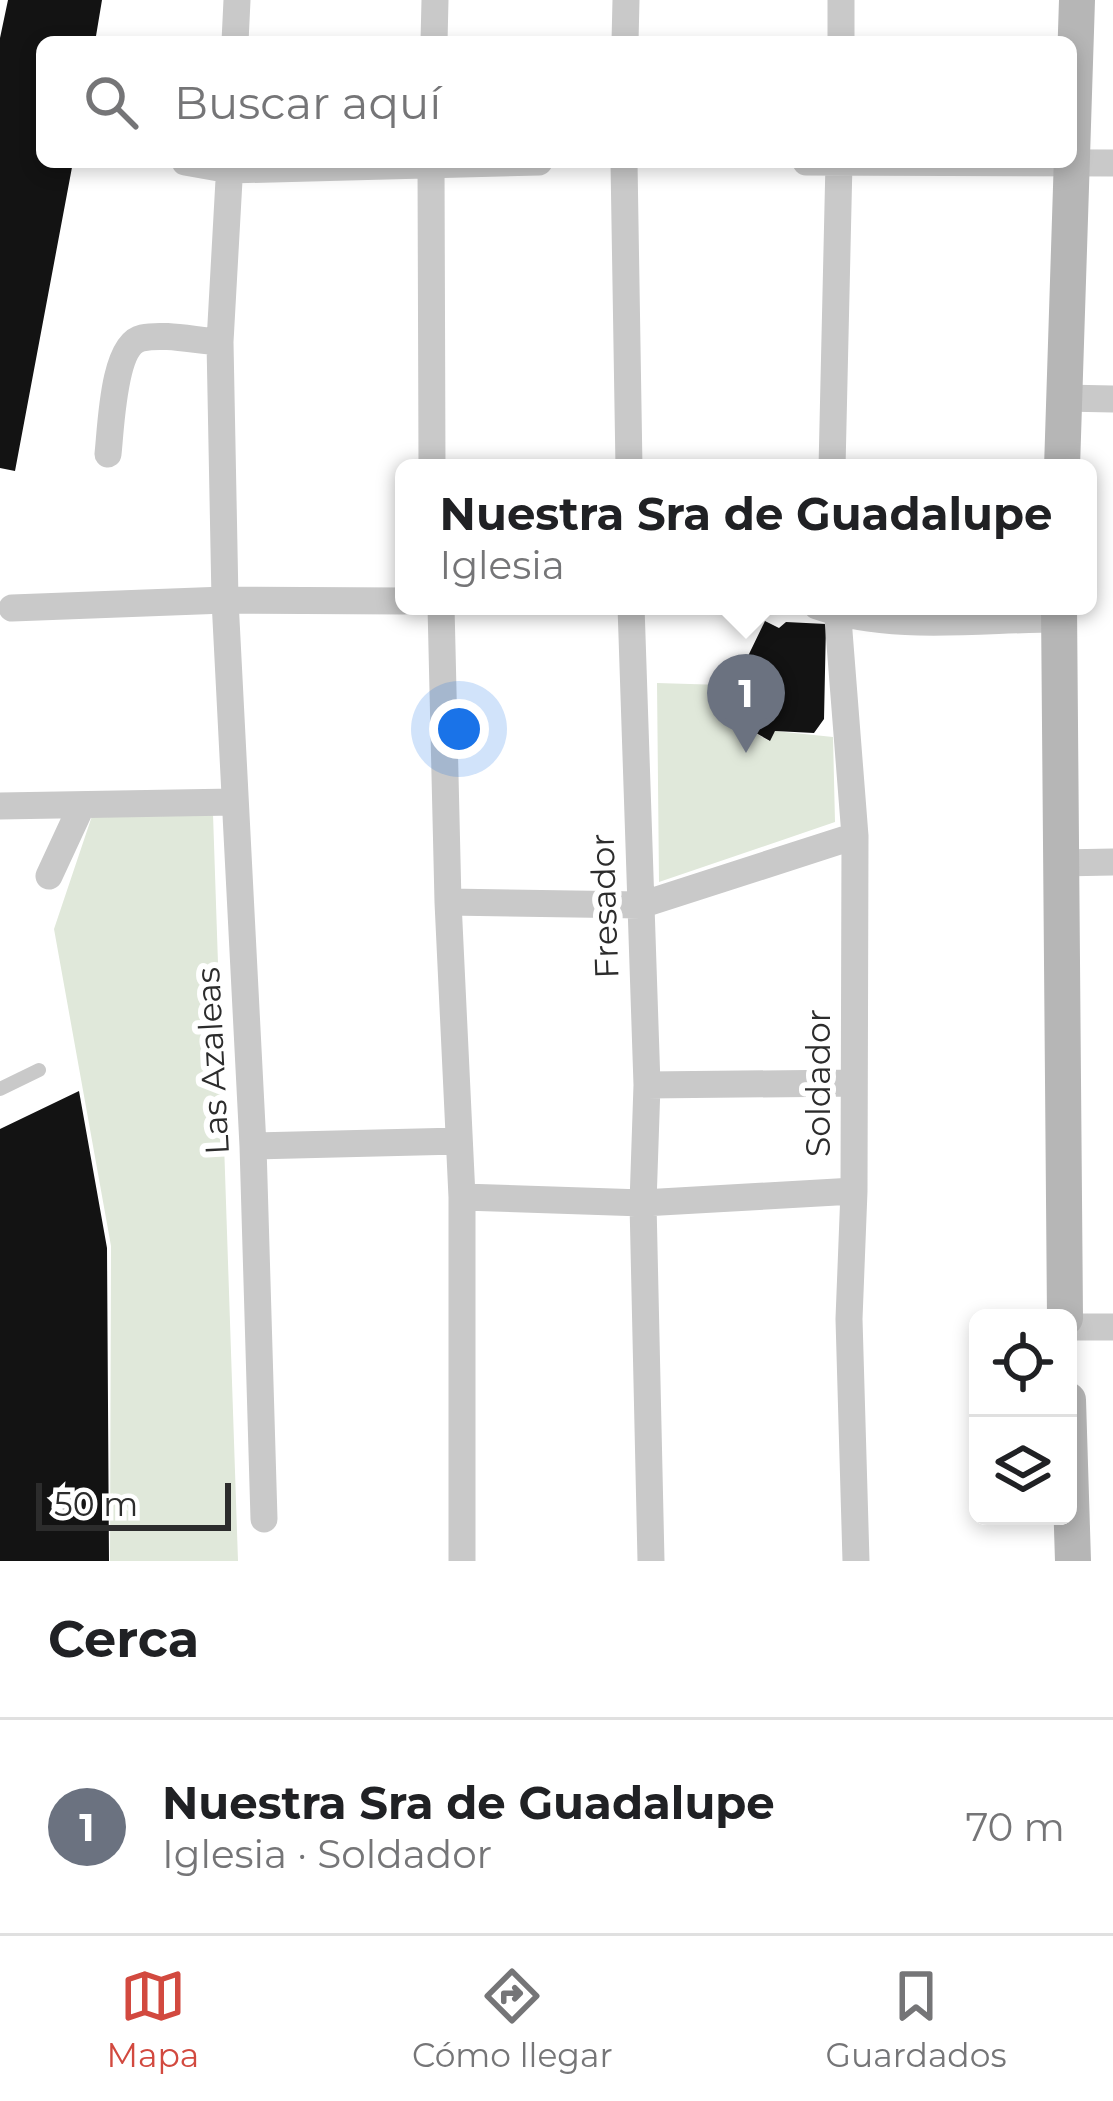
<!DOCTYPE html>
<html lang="es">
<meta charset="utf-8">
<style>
:root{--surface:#fff;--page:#f2f2f2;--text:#202124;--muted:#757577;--line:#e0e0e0;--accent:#d2493f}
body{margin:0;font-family:Montserrat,sans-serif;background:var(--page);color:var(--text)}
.controls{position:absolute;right:36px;bottom:36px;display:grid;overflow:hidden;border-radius:18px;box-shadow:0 6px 18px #0003}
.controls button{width:108px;height:108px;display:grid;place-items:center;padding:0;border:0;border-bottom:3px solid var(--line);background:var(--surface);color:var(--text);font:60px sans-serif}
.scale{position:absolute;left:36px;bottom:30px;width:195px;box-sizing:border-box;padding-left:12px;border:6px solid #2c2c2c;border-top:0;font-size:33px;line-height:42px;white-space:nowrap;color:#2c2c2c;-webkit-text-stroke:9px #fff;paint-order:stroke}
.you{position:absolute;left:459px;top:729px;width:42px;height:42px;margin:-30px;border:9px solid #fff;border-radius:50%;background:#1a73e8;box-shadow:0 0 0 18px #1a73e833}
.badge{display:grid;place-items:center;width:78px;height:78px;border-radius:50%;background:var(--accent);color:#fff;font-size:39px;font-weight:700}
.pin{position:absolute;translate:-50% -99px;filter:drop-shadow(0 3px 6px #0008)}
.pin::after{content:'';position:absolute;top:63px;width:42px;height:36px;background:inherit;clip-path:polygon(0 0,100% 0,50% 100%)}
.popup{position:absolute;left:395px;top:459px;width:702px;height:156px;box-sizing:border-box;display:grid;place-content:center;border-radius:18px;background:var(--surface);filter:drop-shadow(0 3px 9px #0005);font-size:39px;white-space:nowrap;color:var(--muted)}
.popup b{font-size:45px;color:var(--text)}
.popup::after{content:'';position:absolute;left:50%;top:100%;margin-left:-24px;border:24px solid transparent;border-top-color:var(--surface)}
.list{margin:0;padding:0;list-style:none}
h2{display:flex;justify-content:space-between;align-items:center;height:156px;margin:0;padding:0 48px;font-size:51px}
h2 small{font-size:39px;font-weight:400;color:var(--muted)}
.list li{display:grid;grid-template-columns:78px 1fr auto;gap:36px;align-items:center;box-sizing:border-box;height:216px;padding:0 48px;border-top:3px solid var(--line)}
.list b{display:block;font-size:45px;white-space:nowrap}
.list p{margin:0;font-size:39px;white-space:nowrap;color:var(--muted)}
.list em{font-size:39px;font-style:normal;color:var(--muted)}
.icon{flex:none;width:66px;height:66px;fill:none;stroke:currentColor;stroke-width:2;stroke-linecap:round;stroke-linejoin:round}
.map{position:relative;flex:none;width:1113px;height:1561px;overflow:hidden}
.search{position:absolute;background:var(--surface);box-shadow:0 6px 18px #0003;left:36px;right:36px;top:36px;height:132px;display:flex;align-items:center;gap:30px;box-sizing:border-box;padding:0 42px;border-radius:18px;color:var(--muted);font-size:45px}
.sheet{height:372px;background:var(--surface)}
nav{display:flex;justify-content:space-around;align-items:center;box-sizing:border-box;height:168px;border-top:3px solid var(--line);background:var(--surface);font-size:33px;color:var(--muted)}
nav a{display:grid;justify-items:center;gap:6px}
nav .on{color:var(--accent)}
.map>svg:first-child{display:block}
.green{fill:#e0e8da}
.building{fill:#131313}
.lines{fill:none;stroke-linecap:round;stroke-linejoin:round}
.lane{stroke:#c9c9c9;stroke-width:14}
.street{stroke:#c9c9c9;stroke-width:27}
.secondary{stroke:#b6b6b6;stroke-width:36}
.labels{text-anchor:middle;stroke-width:12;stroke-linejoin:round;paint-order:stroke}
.street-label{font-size:33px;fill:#2c2c2c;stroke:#fff}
</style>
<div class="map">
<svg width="1113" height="1561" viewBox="0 0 1113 1561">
<rect width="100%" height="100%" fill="#fff"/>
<path class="green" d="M657 683 723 685 714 710 769 741 775 731 833 737 835 822 659 882Z
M93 813 213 814 238 1561H110L111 1246 54 929Z"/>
<path class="building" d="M8 0H102L95 42H42V162H73L15 471 0 468V38Z
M765 621 779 628 786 622 826 624 824 719 814 733 775 731 770 741 714 709 726 677 735 683Z
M79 1091 107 1248 109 1561H0V1129Z"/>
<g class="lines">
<path class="lane" d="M0 1089 39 1070"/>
<path class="street" d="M235 42 237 0
M434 42 435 0
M625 42 626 0
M841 42V0
M185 162 230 170 539 162
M230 162 220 342 225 600 253 1146 264 1519
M431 162 432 468
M624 162 629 468
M806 162 1113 163
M1063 398 1113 399
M108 454C111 428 113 344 142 338 165 333 197 341 220 342
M832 468 839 162
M441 606 448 902 462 1197V1561
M631 606 647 1085 643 1203 651 1561
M817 606C892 632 979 619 1058 619
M837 606 855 836 854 1191 849 1319 856 1561
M12 608 225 600 404 601
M0 806 234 802
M1060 863 1113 862
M49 876 81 807
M448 902 641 905 855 836
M647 1085 854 1083
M253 1146 459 1141
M462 1197 643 1203 854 1191
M1068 1327H1113"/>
<path class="secondary" d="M1062 468 1077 0
M1059 606 1065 1318
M1068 1400 1073 1561"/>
</g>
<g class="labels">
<g class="street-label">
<text transform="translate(604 906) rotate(-92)" y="12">Fresador</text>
<text transform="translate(212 1061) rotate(-93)" y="12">Las Azaleas</text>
<text transform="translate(818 1083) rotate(-90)" y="12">Soldador</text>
</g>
</g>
</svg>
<div class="controls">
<button><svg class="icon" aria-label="locate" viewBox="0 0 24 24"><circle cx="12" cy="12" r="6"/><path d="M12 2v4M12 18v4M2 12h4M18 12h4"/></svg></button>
<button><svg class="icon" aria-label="layers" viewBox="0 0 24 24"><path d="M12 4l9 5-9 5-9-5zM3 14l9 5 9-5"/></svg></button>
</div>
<div class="scale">50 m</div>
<div class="you"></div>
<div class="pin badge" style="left:746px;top:753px;background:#6b7280">1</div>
<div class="popup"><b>Nuestra Sra de Guadalupe</b>Iglesia</div>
<div class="search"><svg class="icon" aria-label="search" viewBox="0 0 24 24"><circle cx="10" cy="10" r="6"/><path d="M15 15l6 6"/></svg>Buscar aquí</div>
</div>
<section class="sheet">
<h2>Cerca<small></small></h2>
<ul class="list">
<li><span class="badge" style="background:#6b7280">1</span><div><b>Nuestra Sra de Guadalupe</b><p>Iglesia · Soldador</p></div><em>70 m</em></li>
</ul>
</section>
<nav>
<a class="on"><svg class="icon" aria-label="map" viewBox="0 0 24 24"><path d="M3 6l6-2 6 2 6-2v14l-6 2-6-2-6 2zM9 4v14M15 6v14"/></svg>Mapa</a>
<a><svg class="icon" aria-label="directions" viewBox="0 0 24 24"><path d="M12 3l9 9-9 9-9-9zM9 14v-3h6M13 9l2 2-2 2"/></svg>Cómo llegar</a>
<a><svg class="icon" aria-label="saved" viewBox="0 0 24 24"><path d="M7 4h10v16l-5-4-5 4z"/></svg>Guardados</a>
</nav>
